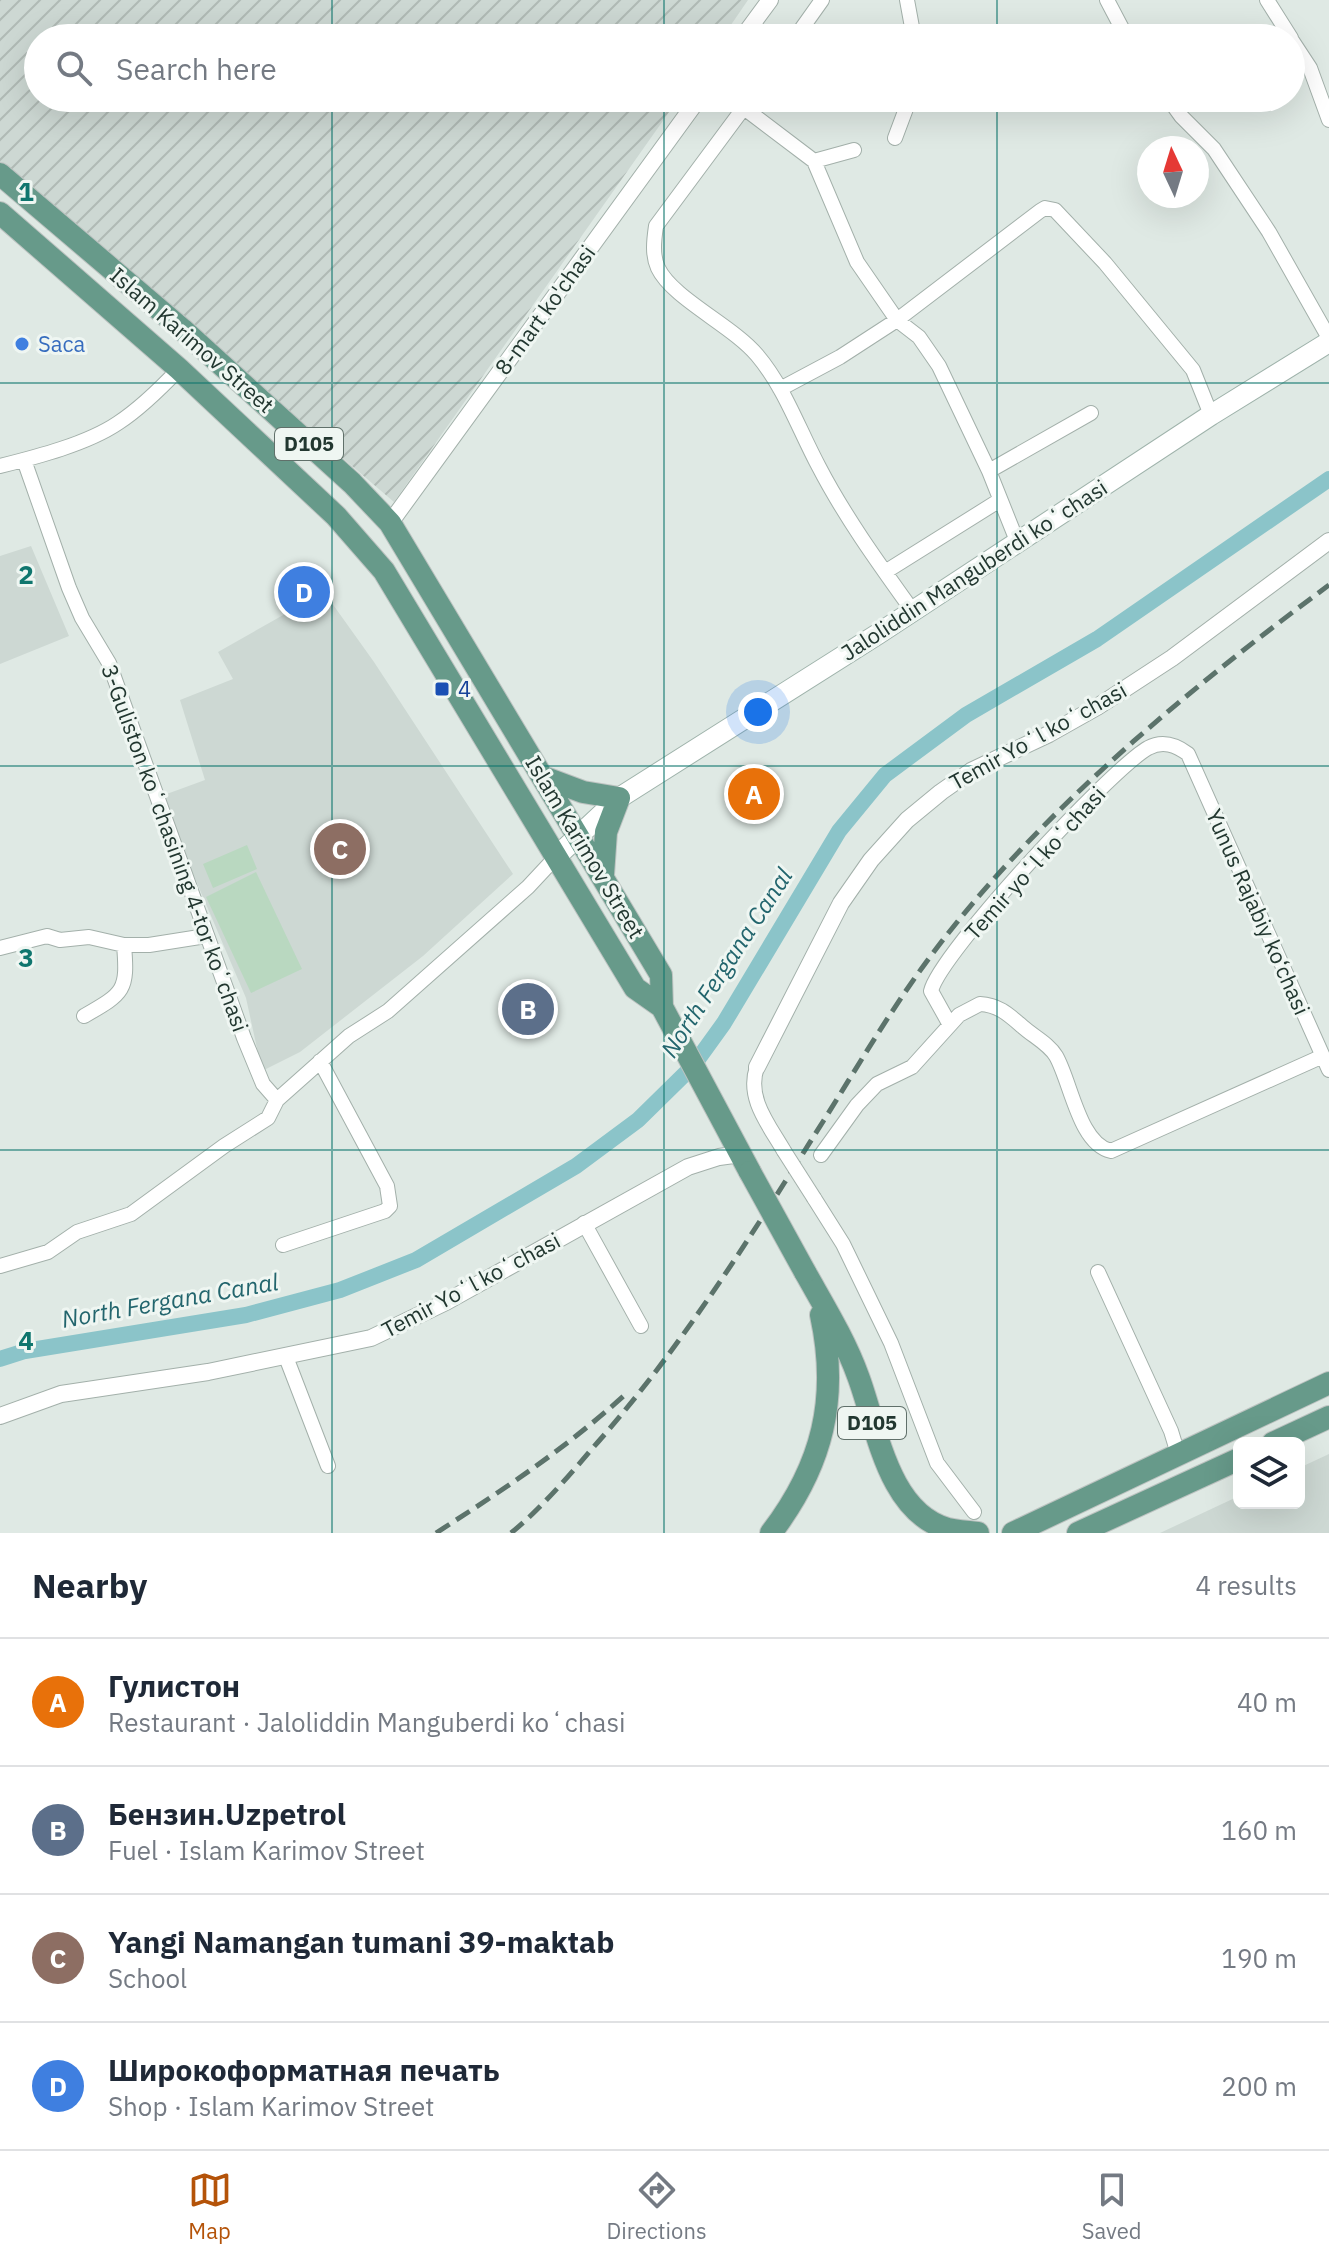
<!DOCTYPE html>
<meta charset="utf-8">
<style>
:root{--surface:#fff;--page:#f6f6f7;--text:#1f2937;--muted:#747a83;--line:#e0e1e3;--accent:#b45309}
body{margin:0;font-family:"IBM Plex Sans",sans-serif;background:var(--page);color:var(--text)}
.controls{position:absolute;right:24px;bottom:24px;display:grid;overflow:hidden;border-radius:12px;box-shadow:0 8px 32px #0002}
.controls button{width:72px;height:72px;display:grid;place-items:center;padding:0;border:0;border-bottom:2px solid var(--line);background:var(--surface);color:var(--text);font:40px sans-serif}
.compass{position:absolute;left:1137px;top:136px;width:72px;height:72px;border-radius:50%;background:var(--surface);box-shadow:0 8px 32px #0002;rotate:356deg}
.you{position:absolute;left:758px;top:712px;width:28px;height:28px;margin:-20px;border:6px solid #fff;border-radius:50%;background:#1a73e8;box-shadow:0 0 0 12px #1a73e833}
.badge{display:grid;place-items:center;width:52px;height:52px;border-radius:50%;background:var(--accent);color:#fff;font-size:26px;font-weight:700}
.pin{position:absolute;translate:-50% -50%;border:4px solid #fff;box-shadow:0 2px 8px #0006}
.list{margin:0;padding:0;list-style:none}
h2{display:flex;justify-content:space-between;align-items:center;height:104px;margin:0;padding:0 32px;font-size:34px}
h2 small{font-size:26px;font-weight:400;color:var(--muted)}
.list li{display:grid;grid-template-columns:52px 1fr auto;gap:24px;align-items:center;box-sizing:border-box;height:128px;padding:0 32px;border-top:2px solid var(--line)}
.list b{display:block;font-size:30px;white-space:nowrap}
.list p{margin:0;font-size:26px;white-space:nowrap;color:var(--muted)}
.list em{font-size:26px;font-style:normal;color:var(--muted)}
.icon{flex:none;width:44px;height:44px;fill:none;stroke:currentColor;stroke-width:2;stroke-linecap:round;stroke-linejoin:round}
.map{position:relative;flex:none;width:1329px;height:1533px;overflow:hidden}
.search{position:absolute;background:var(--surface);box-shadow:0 8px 32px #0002;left:24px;right:24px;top:24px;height:88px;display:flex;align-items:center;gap:20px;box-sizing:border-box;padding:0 28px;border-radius:44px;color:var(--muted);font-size:30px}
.sheet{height:616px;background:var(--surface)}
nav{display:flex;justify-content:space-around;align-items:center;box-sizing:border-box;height:112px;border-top:2px solid var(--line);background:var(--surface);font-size:22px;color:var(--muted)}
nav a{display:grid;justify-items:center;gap:4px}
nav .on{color:var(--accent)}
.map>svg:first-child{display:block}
.built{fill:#cdd8d3}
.industrial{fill:url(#industrial-furrows)}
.green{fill:#b9d8c0}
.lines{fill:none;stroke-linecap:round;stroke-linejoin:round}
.canal{stroke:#8bc4c9;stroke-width:16}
.minor-casing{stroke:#a3b0aa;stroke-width:16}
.tertiary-casing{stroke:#a3b0aa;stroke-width:18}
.secondary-casing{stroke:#9fb3ab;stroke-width:22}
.primary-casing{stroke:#bdc3c1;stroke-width:24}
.minor{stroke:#fff;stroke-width:14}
.tertiary{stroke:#fff;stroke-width:16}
.secondary{stroke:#fff;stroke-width:20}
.primary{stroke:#679a8a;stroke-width:22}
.rail{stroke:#5c736b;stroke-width:5;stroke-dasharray:16 8;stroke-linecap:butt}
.minor-bridge-casing{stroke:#a3b0aa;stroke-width:16;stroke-linecap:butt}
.primary-bridge-casing{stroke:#bdc3c1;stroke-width:24;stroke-linecap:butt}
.minor-bridge{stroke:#fff;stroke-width:14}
.primary-bridge{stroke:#679a8a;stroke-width:22}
.grid{fill:none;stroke:#0f766e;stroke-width:2;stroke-opacity:0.55}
.shop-dot{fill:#3f7fe0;stroke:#eff6f2;stroke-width:3}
.transit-dot{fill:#1a4fb4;stroke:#eff6f2;stroke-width:3}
.labels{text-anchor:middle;stroke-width:6;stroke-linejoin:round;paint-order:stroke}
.shield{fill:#eff6f2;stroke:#60706a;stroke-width:2}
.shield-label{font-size:20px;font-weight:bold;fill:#223730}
.street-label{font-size:22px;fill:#223730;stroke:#eff6f2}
.shop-label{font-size:22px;fill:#366cbe;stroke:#eff6f2;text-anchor:start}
.transit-label{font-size:22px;fill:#164399;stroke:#eff6f2;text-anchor:start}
.water-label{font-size:24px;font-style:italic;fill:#22656d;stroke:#eff6f2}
.grid-label{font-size:26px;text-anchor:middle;font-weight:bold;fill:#0f766e;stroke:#eff6f2;stroke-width:6;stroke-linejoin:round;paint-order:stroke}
</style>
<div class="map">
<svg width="1329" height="1533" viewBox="0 0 1329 1533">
<defs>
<pattern id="industrial-furrows" width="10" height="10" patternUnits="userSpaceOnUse" patternTransform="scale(2)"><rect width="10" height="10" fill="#cdd8d3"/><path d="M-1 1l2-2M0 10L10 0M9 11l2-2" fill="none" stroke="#b0bab5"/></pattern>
</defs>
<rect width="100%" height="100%" fill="#dfe9e4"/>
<path class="built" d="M31 546 69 636 0 664V556Z
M324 592 374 662 513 874 423 956 300 1052 262 1071 246 998 191 869 164 795 205 780 180 700 233 679 218 652Z
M1329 1454V1533H1160L1239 1496V1503H1299V1468Z"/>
<path class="industrial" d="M0 0H748L722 38H38V98H679L394 502 0 164Z"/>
<path class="green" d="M247 845 257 869 213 888 203 864Z
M256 872 302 969 251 993 206 897Z"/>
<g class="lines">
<path class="canal" d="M0 1359 25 1351 246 1315 340 1290 416 1260 576 1166 638 1120 693 1066 724 1023 839 831 885 775 966 715 1097 639 1329 479"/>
<g class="minor-casing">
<path id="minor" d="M907 0 914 38
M1107 0 1127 38
M1267 0 1291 38
M795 38 822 0
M1291 39 1310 68 1329 120
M751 98 656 226C654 240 652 255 658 268 672 298 733 326 757 355 785 388 799 430 819 467 845 517 879 564 912 610
M1168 98 1181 116 1214 149 1269 232 1329 338
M744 108 814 161 857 262 897 320 919 337 939 366 989 471 1017 541
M895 138 910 98
M814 161 854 150
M780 389 840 357 897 320 1040 211 1045 208 1055 210 1105 263 1193 370 1211 415
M24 460 69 588 82 618 109 663 244 1038 263 1084 277 1100
M0 466C36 457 87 444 118 423 141 408 160 389 179 369
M989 471 1091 413
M885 572 1000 500
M0 948 47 936 60 940 89 937 124 945H149L206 936
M84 1016C124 993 128 991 124 945
M950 1025 931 991C940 953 1111 769 1148 748 1163 740 1176 745 1188 754L1329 1070
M757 1067C746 1098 769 1125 784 1151
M821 1155 857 1105 877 1084 912 1067 959 1015 980 1004C999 1005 1009 1015 1023 1027 1033 1036 1049 1044 1056 1056 1071 1082 1079 1144 1111 1151L1323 1056
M814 1198 843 1244 891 1343 937 1463 974 1512
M584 1223 641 1326
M283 1245 385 1211 390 1206 387 1186 320 1061
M0 1266 48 1252 77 1232 131 1214 224 1146 268 1118 277 1100 349 1036 388 1011 528 887 556 857
M1098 1272 1171 1431 1178 1454
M286 1357 328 1466"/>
</g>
<g class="tertiary-casing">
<path id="tertiary" d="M742 38 770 0
M390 523 699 98
M757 1067 841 903 871 860 907 820 941 792 971 771 1049 734 1097 707 1172 658 1329 541
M0 1416 61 1394 208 1372 371 1338 446 1302 688 1167 719 1157 741 1154"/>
</g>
<g class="secondary-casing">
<path id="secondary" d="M556 857 619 798 878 634 1211 415 1329 342"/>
</g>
<g class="primary-casing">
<path id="primary" d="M0 174 182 329 352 483 390 523 661 975 662 1007 750 1172
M0 213 179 369 336 516 384 571 635 988 662 1007
M543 777 583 792 619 798 606 832 603 875
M805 1272C824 1306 845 1340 858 1376 877 1426 887 1512 948 1529 958 1531 968 1532 978 1533
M1273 1443 1329 1417
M771 1533C823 1465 839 1398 821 1315
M1013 1533 1329 1383
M1078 1533 1239 1459"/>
</g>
<use href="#minor" class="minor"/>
<use href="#tertiary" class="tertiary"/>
<use href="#secondary" class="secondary"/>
<use href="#primary" class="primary"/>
<path class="rail" d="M436 1533C506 1488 565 1449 627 1393
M511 1533C543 1507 571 1473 598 1442 685 1343 754 1231 824 1120 861 1061 896 1001 939 945 1045 807 1190 688 1329 585"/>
<g class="minor-bridge-casing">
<path id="minor-bridge" d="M784 1151 814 1198"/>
</g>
<g class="primary-bridge-casing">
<path id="primary-bridge" d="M750 1172 805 1272"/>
</g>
<use href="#minor-bridge" class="minor-bridge"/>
<use href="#primary-bridge" class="primary-bridge"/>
</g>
<path class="grid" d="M332 0V38M664 0V38M997 0V38M332 98V1533M664 98V1533M997 98V1533M0 383H1329M0 766H1329M0 1150H1329"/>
<circle class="shop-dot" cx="22" cy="344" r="8"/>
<rect class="transit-dot" x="434" y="681" width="16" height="16" rx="4"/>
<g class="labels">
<g class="shield">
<rect x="275" y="428" width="68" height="32" rx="6"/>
<rect x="838" y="1407" width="68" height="32" rx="6"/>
</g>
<g class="shield-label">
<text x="309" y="451">D105</text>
<text x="872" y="1430">D105</text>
</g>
<g class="street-label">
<text transform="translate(545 310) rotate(-54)" y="8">8-mart ko'chasi</text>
<text transform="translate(192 340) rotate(41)" y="8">Islam Karimov Street</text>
<text transform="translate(974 570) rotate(-33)" y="8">Jaloliddin Manguberdi koʻchasi</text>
<text transform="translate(1038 736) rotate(-29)" y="8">Temir Yoʻl koʻchasi</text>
<text transform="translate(585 847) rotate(59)" y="8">Islam Karimov Street</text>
<text transform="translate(175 848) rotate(70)" y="8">3-Guliston koʻchasining 4-tor koʻchasi</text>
<text transform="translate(1035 863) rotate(-48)" y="8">Temir yoʻl koʻchasi</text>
<text transform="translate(1258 912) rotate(66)" y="8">Yunus Rajabiy ko‘chasi</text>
<text transform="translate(471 1285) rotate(-28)" y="8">Temir Yoʻl koʻchasi</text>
</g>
<g class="shop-label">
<text x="38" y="352">Saca</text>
</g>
<g class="transit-label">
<text x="458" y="697">4</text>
</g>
<g class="water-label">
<text transform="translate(727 963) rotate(-57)" y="8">North Fergana Canal</text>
<text transform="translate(170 1301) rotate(-10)" y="8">North Fergana Canal</text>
</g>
</g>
<g class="grid-label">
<text x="26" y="201">1</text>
<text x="26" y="584">2</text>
<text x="26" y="967">3</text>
<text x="26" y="1350">4</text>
</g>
</svg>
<div class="controls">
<button><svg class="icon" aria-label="layers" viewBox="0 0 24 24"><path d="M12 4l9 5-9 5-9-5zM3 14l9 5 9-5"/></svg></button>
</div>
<svg class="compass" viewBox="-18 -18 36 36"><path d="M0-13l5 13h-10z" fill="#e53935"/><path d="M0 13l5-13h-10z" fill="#747a83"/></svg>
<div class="you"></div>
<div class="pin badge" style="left:754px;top:794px;background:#e8710a">A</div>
<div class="pin badge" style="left:528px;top:1009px;background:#5c6f8a">B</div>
<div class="pin badge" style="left:340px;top:849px;background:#8d6e63">C</div>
<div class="pin badge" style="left:304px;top:592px;background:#3f7fe0">D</div>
<div class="search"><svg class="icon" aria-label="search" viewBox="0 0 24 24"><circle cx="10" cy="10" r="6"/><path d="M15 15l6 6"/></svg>Search here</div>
</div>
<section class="sheet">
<h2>Nearby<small>4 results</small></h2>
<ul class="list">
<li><span class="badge" style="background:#e8710a">A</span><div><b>Гулистон</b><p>Restaurant · Jaloliddin Manguberdi koʻchasi</p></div><em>40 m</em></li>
<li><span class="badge" style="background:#5c6f8a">B</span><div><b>Бензин.Uzpetrol</b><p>Fuel · Islam Karimov Street</p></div><em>160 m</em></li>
<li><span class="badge" style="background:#8d6e63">C</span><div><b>Yangi Namangan tumani 39-maktab</b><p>School</p></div><em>190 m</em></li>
<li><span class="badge" style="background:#3f7fe0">D</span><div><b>Широкоформатная печать</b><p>Shop · Islam Karimov Street</p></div><em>200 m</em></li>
</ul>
</section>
<nav>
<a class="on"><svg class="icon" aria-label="map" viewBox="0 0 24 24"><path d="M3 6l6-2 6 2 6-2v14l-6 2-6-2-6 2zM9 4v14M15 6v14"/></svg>Map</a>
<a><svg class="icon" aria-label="directions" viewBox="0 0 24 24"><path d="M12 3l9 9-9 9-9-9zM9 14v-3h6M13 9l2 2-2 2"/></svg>Directions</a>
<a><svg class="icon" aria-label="saved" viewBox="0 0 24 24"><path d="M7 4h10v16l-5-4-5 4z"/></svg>Saved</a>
</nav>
